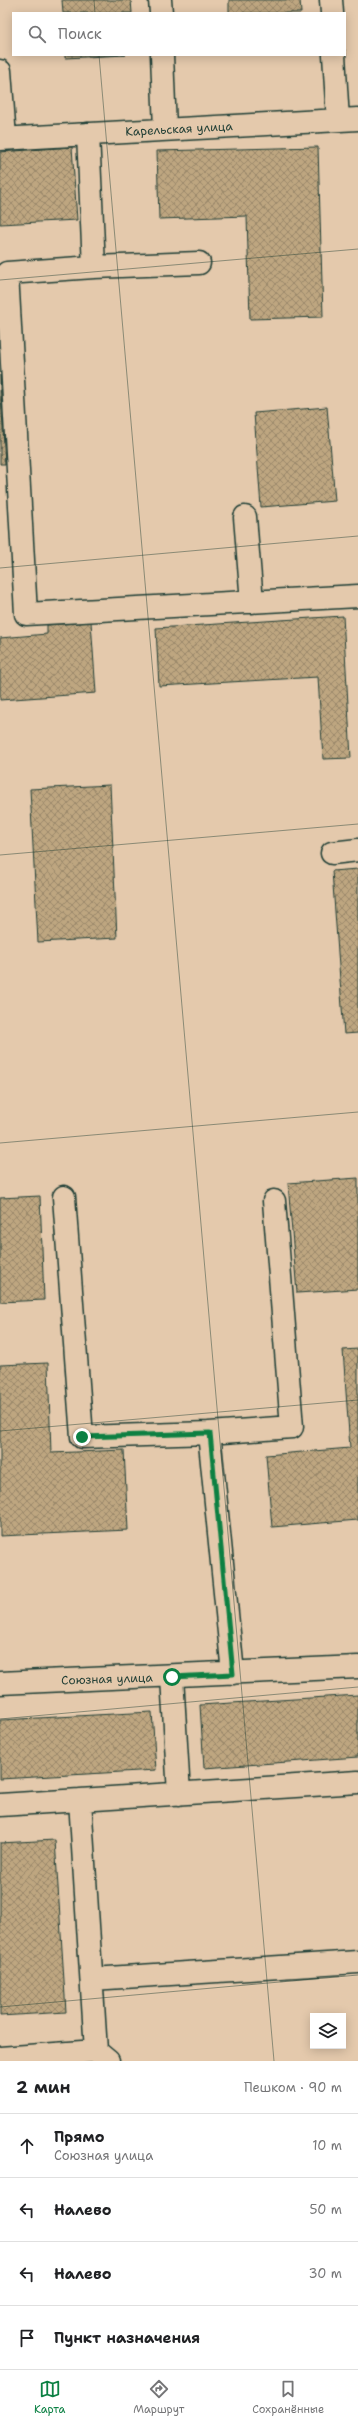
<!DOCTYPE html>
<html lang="ru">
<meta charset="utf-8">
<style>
:root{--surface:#fff;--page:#f2f2f2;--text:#202124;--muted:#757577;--line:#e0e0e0;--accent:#0b8043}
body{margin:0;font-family:"Shantell Sans",sans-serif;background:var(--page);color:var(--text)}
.controls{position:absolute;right:12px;bottom:12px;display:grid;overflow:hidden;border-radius:0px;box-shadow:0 2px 10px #0003}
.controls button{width:36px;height:36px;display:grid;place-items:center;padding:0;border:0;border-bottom:1px solid var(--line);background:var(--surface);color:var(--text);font:20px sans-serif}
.stop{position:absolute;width:12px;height:12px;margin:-9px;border:3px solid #0b8043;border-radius:50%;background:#fff}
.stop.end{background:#0b8043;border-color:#fff;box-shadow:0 1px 4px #0008}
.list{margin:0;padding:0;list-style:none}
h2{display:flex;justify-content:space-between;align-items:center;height:52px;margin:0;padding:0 16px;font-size:17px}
h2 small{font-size:13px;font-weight:400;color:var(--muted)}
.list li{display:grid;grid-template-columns:26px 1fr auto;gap:12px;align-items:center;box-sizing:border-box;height:64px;padding:0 16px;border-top:1px solid var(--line)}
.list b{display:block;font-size:15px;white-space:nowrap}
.list p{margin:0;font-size:13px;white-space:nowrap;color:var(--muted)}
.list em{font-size:13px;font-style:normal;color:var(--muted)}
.icon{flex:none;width:22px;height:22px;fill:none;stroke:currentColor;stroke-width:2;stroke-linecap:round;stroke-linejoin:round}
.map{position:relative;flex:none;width:358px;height:2061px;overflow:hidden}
.search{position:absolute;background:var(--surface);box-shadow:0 2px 10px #0003;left:12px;right:12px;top:12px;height:44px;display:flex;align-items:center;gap:10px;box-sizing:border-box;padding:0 14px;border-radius:0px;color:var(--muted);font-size:15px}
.sheet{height:308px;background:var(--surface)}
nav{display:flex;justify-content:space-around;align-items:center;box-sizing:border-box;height:56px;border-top:1px solid var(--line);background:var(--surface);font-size:11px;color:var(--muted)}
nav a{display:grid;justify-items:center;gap:2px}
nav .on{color:var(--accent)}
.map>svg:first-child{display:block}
.building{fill:url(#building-cross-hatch);stroke:#1f3d34}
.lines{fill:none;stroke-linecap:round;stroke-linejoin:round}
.minor-casing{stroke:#1f3d34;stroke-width:25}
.minor{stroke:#e4c9ac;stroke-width:22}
.route{stroke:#0b8043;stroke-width:5}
.ticks{fill:none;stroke:#1f3d34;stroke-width:1;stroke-opacity:0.45}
.labels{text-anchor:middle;stroke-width:3;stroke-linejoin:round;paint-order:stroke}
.street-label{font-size:12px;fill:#1f3d34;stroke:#e4c9ac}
</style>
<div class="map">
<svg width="358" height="2061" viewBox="0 0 358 2061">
<defs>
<pattern id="building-cross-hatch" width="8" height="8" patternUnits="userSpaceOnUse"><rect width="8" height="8" fill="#bea680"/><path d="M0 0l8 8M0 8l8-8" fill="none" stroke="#9a886a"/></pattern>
</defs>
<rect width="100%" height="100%" fill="#e4c9ac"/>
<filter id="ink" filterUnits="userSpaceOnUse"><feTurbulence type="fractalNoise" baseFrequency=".025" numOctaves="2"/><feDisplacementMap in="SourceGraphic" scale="8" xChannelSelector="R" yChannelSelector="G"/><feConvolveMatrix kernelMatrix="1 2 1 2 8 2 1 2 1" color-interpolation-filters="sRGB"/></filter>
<g filter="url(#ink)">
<path class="building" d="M62 0H131L132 13H63Z
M229 0H300L301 13H229Z
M65 55H126L65 58Z
M72 147 77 220 0 224V152Z
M318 147 323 317 250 319 247 216 159 219 157 151Z
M0 375 5 464H0Z
M327 407 335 501 261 507 254 413Z
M343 616 351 758 323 759 318 677 159 686 156 628Z
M91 622 96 693 0 700V638L47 634V625Z
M110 785 117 938 38 942 30 789Z
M358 869V1033L344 1034 332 871Z
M358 1178V1289L297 1293 288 1183Z
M40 1196 44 1300 0 1302V1198Z
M358 1349V1520L272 1527 266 1455 350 1448 343 1350Z
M48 1363 51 1453 124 1450 128 1530 0 1536V1365Z
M358 1695V1757L204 1768 200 1705Z
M152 1712 156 1770 0 1779V1720Z
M55 1840 66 2012 0 2016V1843Z"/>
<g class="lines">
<g class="minor-casing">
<path id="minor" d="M160 0 161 13
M331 0 332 13
M162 55 165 129
M334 55 338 120
M0 71 5 138
M88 134 94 267 7 273 26 614 358 596
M0 139 358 119
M94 267 199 263
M245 517 252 602
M332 853 358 850
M64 1197 82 1437 209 1433 233 1673
M209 1433 292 1427 274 1201
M172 1677 179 1794
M0 1683 358 1667
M0 1805 80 1800
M92 1979 358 1962
M96 2051 80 1800 358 1782
M0 2058 96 2051 108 2061"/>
</g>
<use href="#minor" class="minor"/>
</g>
</g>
<g class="lines" filter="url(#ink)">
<path class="route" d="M82 1437 210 1433 233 1674 172 1677"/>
</g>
<path class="ticks" d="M94 0 95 13M99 55 274 2061M0 280 358 249M0 568 358 536M0 855 358 824M0 1143 358 1112M0 1431 358 1400M0 1719 358 1687M0 2007 358 1975"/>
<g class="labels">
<g class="street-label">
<text transform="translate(179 129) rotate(-3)" y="4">Карельская улица</text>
<text transform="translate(107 1679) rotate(-2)" y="4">Союзная улица</text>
</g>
</g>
</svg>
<div class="controls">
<button><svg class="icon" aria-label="layers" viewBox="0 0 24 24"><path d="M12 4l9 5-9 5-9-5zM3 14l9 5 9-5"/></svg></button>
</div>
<div class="stop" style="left:172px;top:1677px"></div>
<div class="stop end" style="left:82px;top:1437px"></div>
<div class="search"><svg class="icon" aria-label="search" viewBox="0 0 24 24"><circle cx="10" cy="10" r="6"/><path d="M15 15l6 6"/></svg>Поиск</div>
</div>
<section class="sheet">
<h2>2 мин<small>Пешком · 90 m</small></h2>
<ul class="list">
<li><svg class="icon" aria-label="ahead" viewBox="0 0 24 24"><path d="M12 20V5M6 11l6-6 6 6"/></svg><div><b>Прямо</b><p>Союзная улица</p></div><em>10 m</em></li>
<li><svg class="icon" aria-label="left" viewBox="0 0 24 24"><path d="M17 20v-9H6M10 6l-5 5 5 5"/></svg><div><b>Налево</b></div><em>50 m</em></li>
<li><svg class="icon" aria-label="left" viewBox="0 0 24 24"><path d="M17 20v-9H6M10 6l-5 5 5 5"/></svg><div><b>Налево</b></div><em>30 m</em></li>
<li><svg class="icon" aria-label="arrive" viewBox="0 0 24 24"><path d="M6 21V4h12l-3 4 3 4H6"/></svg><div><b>Пункт назначения</b></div></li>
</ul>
</section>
<nav>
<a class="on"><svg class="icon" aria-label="map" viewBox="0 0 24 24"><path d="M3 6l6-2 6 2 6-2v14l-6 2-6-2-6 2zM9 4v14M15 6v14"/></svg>Карта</a>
<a><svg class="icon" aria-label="directions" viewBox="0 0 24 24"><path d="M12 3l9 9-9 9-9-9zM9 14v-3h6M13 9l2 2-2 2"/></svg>Маршрут</a>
<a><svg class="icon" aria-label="saved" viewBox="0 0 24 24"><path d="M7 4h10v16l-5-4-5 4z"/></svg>Сохранённые</a>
</nav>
